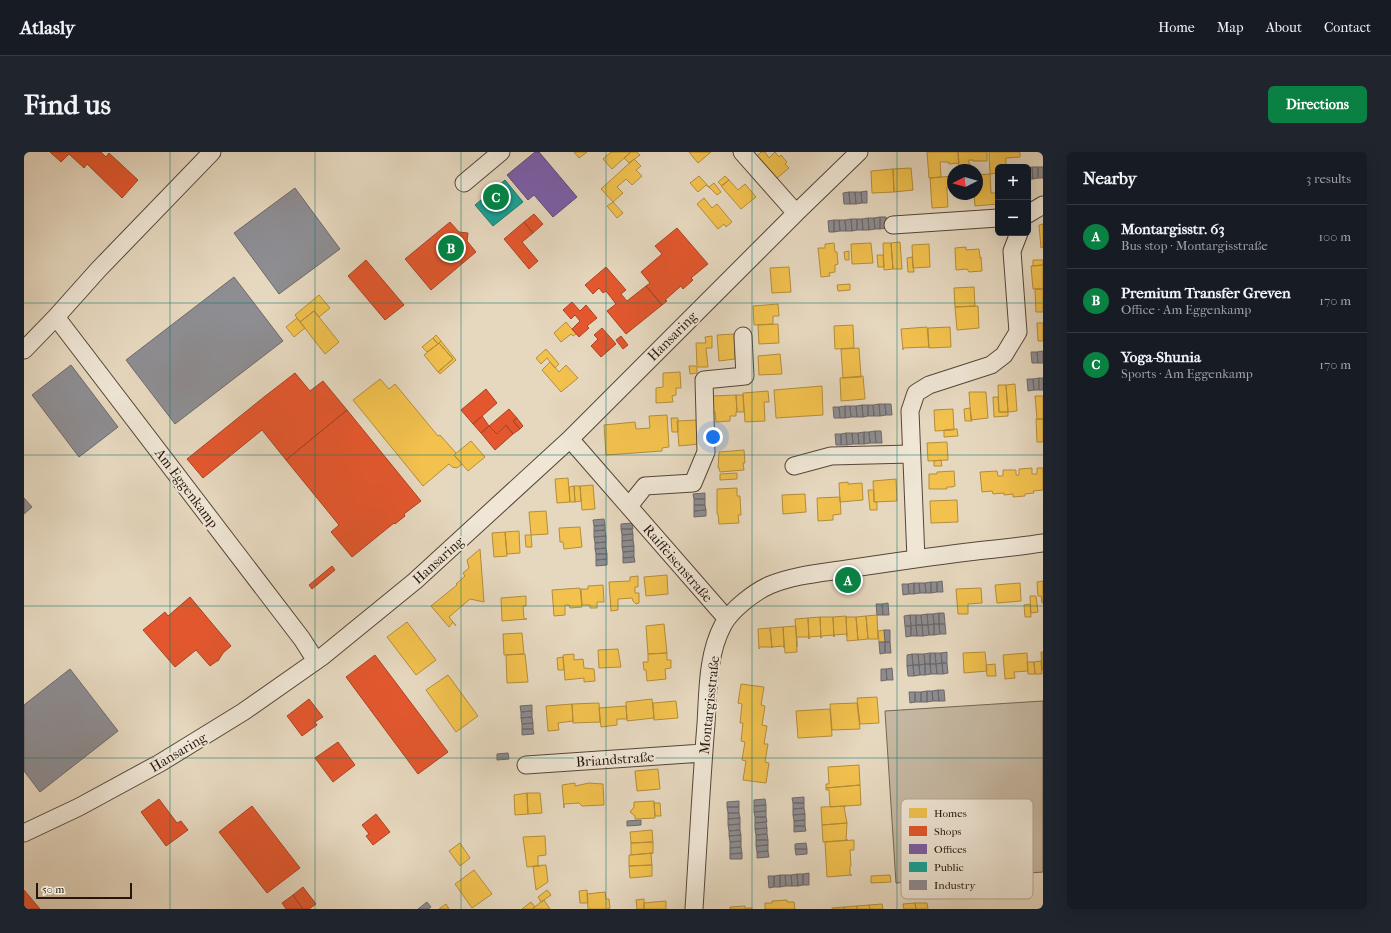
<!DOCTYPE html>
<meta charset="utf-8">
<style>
:root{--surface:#171b24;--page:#20242c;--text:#f1f3f6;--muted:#9ea1a6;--line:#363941;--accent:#0b8043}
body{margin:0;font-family:"IM FELL French Canon",serif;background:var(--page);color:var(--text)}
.controls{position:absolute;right:12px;top:12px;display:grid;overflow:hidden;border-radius:6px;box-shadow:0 4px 16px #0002}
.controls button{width:36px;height:36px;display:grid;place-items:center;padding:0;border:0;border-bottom:1px solid var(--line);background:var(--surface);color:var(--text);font:20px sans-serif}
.compass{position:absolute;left:923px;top:12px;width:36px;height:36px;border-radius:50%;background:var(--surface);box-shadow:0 4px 16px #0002;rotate:264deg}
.scale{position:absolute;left:12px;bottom:10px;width:96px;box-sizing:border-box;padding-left:4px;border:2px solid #25150c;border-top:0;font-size:11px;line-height:14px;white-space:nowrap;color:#25150c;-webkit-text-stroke:3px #efe6d5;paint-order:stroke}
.you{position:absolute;left:689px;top:285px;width:14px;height:14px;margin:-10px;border:3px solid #fff;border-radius:50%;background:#1a73e8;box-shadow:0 0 0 6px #1a73e833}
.badge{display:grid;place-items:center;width:26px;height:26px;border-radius:50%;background:var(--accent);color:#fff;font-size:13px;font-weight:700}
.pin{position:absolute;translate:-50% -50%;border:2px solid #fff;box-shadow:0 1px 4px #0006}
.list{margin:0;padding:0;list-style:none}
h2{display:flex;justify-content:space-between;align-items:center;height:52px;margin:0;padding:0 16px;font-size:17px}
h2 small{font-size:13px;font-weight:400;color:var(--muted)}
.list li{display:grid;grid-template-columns:26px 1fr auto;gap:12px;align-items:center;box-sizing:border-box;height:64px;padding:0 16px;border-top:1px solid var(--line)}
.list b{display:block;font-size:15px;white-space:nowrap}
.list p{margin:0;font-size:13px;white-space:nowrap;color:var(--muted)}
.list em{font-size:13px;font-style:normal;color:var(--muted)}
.map{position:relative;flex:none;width:1019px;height:757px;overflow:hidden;border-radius:6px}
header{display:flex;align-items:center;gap:24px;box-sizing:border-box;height:56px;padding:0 20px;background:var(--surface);border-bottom:1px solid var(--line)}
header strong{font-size:19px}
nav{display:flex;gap:22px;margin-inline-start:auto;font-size:14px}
.intro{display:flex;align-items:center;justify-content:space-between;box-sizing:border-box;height:96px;padding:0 24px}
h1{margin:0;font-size:28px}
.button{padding:10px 18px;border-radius:6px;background:var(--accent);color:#fff;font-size:14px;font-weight:700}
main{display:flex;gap:24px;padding:0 24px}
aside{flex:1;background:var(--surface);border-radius:6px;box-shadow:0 4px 16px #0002}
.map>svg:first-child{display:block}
.green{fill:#c5b7a1;stroke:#756656}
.homes{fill:#f2c14e;stroke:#b48d3a}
.shops{fill:#e4572e;stroke:#ab4324}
.offices{fill:#7b5ea7;stroke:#614878}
.public{fill:#17a398;stroke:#1b786e}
.industry{fill:#8d8d92;stroke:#6e696a}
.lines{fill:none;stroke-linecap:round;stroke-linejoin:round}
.minor-casing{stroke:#554639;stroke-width:19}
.minor{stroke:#efe6d5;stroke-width:17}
.grid{fill:none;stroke:#0f766e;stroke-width:1;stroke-opacity:0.55}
.labels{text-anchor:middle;stroke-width:4;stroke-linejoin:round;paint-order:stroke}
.street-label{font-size:14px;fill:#25150c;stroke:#efe6d5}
.key{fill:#efe6d5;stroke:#b2a799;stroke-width:1}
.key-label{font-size:11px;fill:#25150c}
</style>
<header>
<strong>Atlasly</strong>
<nav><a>Home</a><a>Map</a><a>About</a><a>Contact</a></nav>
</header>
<div class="intro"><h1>Find us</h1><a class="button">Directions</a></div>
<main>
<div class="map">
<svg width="1019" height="757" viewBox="0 0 1019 757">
<rect width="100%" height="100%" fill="#e6d8bf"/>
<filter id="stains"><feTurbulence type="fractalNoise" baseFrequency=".005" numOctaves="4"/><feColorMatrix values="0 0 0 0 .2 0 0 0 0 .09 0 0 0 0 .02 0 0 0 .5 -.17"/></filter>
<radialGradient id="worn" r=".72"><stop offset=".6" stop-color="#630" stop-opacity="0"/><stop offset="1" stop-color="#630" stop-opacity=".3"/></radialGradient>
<path class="green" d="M1019 549V720L926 727V734L899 736 898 729 872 731 861 559Z"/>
<path class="homes" d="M550 0H563L555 6Z
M587 0H607L588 17 579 7Z
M607 0H613L616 3 605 11 600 6Z
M665 0H687L674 11Z
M737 0H741L745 6 751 0 755 5 757 3 763 10 761 12 765 16 752 27 733 4Z
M903 0H934L935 11 925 12V10H916L917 25 905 26Z
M934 0H963V9H949V8H945V12H946L947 18H935Z
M965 0H996V5L982 6V15H974V21L966 22Z
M610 7 617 14 612 18 618 24 608 33 602 27 593 35 599 41 589 50 577 37Z
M887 16 889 38 870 40 869 17Z
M869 17 870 40 848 41 847 19Z
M966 22 967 41H973L974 39V52L951 54 950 42H953V23Z
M675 24 687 37 682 33 674 40 666 31Z
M701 24 705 28 698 34 694 30Z
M929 24V35H923V38L924 55 908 56 906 26Z
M705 28 714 38 721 32 732 45 717 57 697 34Z
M690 31 697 40 693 43 685 35Z
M680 46 688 56 693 52 708 70 702 75 700 72 694 77 673 52Z
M589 50 599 61 593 66 583 54Z
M1019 72V95L1017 96 1015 73Z
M876 90 878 117H869L867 91Z
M810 91 811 100H813L814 112 811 113V120L805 121 806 124 797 125 794 96H801V92Z
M847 91 849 111 828 112 827 92Z
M859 91H867L869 117 860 118Z
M905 92 906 115 889 116 888 93Z
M942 95V98L955 97 956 106 957 105 958 119 945 120 943 117 932 118 931 96Z
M825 99V108H821L820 100Z
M853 103H859L860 115H854Z
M888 105 890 120H884L883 106Z
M1009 108H1019V113L1009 114Z
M1019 113V137H1009L1007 114Z
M765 115 767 140 748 141 746 116Z
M826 132V138L814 139 813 133Z
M950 135 951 154 931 155 930 136Z
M1011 137H1019V160H1012Z
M295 143 306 156 295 165 290 159 276 170 271 163Z
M754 152 755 164H749V172L730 173 729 154Z
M954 154 955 176 933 178 931 155Z
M290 159 315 190 301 202 276 170Z
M273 166 281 176 270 185 262 175Z
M542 170 552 182 549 184 547 182 537 190 530 181Z
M1013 171H1019V189H1014Z
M754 172 755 191 735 192 734 173Z
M829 173 830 196 811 197 810 174Z
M903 175 905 196 904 195 879 196V198L877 177Z
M926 175 927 195 905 196 904 176Z
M710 182 711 207 695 209 693 183Z
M412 183 417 189 414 192 409 186Z
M688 184V196H682L684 215H673V221L666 222 665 214H673L672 191H682L681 185Z
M409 186 414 192 403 200 398 195Z
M417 189 432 208 416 222 414 220 429 207 415 191Z
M415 191 429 207 414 220 400 203Z
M835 196 837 225 819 226 817 197Z
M522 197 535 212 531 216 523 206 517 212 512 206Z
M756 202 758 222 735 223 734 204Z
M526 210 535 220 542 213 554 226 537 240 518 218Z
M656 220 657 236H652V243L648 244 649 250 632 251V236L639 235V221Z
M839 224 841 247 817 249 816 226Z
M356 227 365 237 371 232 414 284 416 283 432 301 430 303 438 312 433 316 428 315 425 312 399 334 329 248Z
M991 232 993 259 984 260 982 233Z
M974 233H982L984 260H975Z
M798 234 799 263 752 266 750 238Z
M744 239 745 250H740L741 269 721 270 719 241Z
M945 240H962L964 266 947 268Z
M712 243H719L720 260H713Z
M712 243 713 260H712V264H706V269L692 270 691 260H689L688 244Z
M1011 244H1019V267H1013Z
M969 245H974L975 260H984V264L970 265Z
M946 256 948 269H941L940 257Z
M929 257 930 278 911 279 910 258Z
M643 263 645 295 638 296V299L582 303 580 273 611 270 612 277 626 276 625 264Z
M673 265H674L675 292 655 294 653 269 673 268Z
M647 266H654V280H648Z
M1012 267H1019V290H1013Z
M930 277H933L934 284 920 285V278Z
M447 289 461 305 444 319 430 303Z
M923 290 924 308 904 309 903 291Z
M720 298 721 311H719L720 318 696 320 695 316H694L695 300Z
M917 308 918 314H910V309Z
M1008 316V322H1013V316H1019V338L1009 339 1010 341 1001 342V344L989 345V342L980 343V341L969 342 968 339 958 340 956 320 973 319 974 324H979V318H992V323H995V317Z
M930 319 931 334 928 335H923V337H905V322H913V320Z
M713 321V327L696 328V322Z
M544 326 546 350 533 351 531 327Z
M872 327 873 349 850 350 849 329Z
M824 330V332L838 331 839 348 816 350 815 331Z
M569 333 571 357 558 358 556 334Z
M550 334H556L557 349 551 350Z
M550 334 551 350H546L545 335Z
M713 336V344H716L717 363H714L715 371 695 372 694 362H693V337Z
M844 338H850V350H853V358H846Z
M781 342 782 360 759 362 758 343Z
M816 345 817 362 809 363V368L794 369 793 346Z
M933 348 934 370 907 371 906 349Z
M522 359 524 382 507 383 505 360Z
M556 375 558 395 540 397 539 390H536L535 376Z
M495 379 496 401 483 402 481 380Z
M481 380 483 404 470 405 468 381Z
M501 383H507L508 395H502Z
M456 397 460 450 446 447 425 465 432 474 429 470 425 475 407 454 433 433 432 432 441 424 439 421 445 416 443 408Z
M643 423 644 442 622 444 620 425Z
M614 424V435H611V441H615V451L612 452 609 449 608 446 594 447V458L587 459 585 430 606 429V425Z
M1019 429V451H1018L1017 444H1014L1013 430Z
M996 431 997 449 973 451 971 433Z
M579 433 580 450H573V456H566V453H558L557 437H564V434Z
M556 436 558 455 546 456 545 453H541V463L530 464 528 438Z
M957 436 958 451 944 452V462H934L932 437Z
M502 444V454H499L500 467H503L478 469 477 446Z
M1006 444H1012L1014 460 1007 461Z
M1006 452 1007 465H1001L1000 453Z
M853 463 854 487H844L842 464Z
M822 464 823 484 822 482 810 483V485L809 465Z
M842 464 844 487 834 488 832 465Z
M796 465H809L810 485 809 483 798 484 797 486Z
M796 465 797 486V484L785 485V487L784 466Z
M822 465H832L834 488 823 489Z
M784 466 785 487 784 485H773V495L771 467Z
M383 470 412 508 392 523 363 485Z
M640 472 643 501 624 502 622 474Z
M772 474 773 500 761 501 759 475Z
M759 475 760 496V494L748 495V496L746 476Z
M746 476 748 496 747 495H736L735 497 734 477Z
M860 478 861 490H855L854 479Z
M498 481 500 502 480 503 479 482Z
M594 497 597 515 575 516 574 498Z
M961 500 963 519 940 521 939 501Z
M1017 500H1019V518H1018Z
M643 501V508H647V516L641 517 642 527 623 529 622 518H620L619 510H624V502Z
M1003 501 1004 519 990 520 991 526 981 527 979 503Z
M501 502 504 530 483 531 482 503Z
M550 502V508L559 507 560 516 570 517 571 529 560 530V526L541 528 539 503Z
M539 505 540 518H534L533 506Z
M1017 509 1018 522H1011L1010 510Z
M1003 510H1010L1011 522H1004Z
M971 512 972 524H963L962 513Z
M424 523 454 564 432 580 402 538Z
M717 532 740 535 737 553 741 554 738 573 743 574 740 592H744L741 610 745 611 742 631 719 628 722 609 718 608 721 590 717 589 719 571H716L718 552 714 551Z
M853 545 855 571 836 572 833 546Z
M628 547 630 566 603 569 602 550Z
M652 549 654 566 630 568 629 551Z
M575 551 576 570 549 571 548 552Z
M833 551 836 577 808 578 806 552Z
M548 552 549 569 534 571 535 578 524 579 522 554Z
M602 554 603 567H593V573L577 575 575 556Z
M806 557 808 584 774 586 772 559Z
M835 613 836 633 802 636V632H805L804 615Z
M634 617 636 637 613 639 611 619Z
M551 631V634L565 631 579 632 580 653 558 654 555 651 540 652V656L538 633Z
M836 633 837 653 806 655 805 638H802V636Z
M503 641H516L518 661 504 662Z
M503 641 504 662 491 663 490 643Z
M630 649 631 666 611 667V664L606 660 610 655V650Z
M630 651H636L637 664H631Z
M822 654 820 655 823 671 798 673 797 655Z
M823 671 822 688H824L799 690 798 673Z
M628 678 629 690 607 691 606 680Z
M521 684 522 703 514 704V713L516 714 503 715 499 685Z
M830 688V698H826L827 714H826V723H828L803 725 801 690Z
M629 690V701L607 703V691Z
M436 691 446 706 436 714 425 699Z
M629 701 627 702 628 713 605 714V703Z
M522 713 524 730 512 738 509 714Z
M628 713V724L606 726 605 714Z
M450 718 468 742 448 756 431 732Z
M866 723 867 730 847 731V724Z
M523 738 527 743 517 750 514 745Z
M563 738 564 751H556L555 739Z
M581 740 582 747H585L586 756 583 757H564L563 742Z
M620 747V757H613L612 748Z
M520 748 526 757H508L517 750Z
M763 748V750H770L771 757H741V751H748V749Z
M642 749V757H620V751Z
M507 750 511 755 508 757H498Z
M891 751 892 757H880L879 752Z
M891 751H903L904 757H892Z
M422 752 425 757H415Z
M858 752 859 757H846L845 753Z
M845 753 846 757H833V754Z
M721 754V756H728V757H706V755Z
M833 754V757H820V755Z
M820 755V757H808V756Z"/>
<path class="shops" d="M26 0H77L82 5 85 1 114 28 98 46 63 12 60 16 45 2 37 10Z
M510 62 519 72 509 81 500 70Z
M426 70 435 80 444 81 443 89 452 100 407 138 381 107Z
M500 70 509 81 498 90 514 109 505 117 480 87Z
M653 76 684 112 667 126 669 128 659 137 657 134 641 148 643 149 638 153 622 134 626 131 617 120 638 102 631 94Z
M342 108 380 153 361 168 324 124Z
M582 115 602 138 597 142 603 149 622 134 638 153 602 182 583 159 592 152 582 139 579 141 575 136 569 142 561 133Z
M548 150 556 159 562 153 573 166 563 174 565 176 555 185 548 177 556 169 551 163 547 167 539 158Z
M578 176 592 192 577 205 567 194 574 187 570 183Z
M597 184 604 193 599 197 592 188Z
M271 221 286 239 299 229 323 258 262 308 238 278 179 326 163 307 240 245Z
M462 237 473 251 449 272 437 258Z
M485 257 493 266 489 269 496 277 489 282 482 273 473 282 465 274Z
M323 258 397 349 380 362 381 364 371 372 370 371 328 405 307 380 315 373 262 308Z
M458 264 465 274 457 281 449 272Z
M493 266 499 274 496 277 489 269Z
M482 273 489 282 471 298 457 281 465 274 473 282Z
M308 414 311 418 288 437 285 433Z
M166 445 207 494 199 501 194 509H193L186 514 172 498 151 515 119 478 141 460 144 464Z
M351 503 424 600 394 622 322 525Z
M285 547 299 565 291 570 293 573 278 584 263 564Z
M314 590 331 613 309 630 291 606Z
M135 647 153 671 157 669 164 678 142 694 117 660Z
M228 654 276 716 243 741 195 680Z
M352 662 366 680 349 693 342 684 345 682 338 673Z
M279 735 292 752 285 757H279L269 743Z
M0 738 16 757H0Z
M269 743 279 757H262L258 751Z"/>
<path class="offices" d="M511 0H515L553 45 529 65 510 43 504 48 483 23Z"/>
<path class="public" d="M481 28 499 50 469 74 451 53Z"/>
<path class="industry" d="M1008 15H1014V26L1009 27Z
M1008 15 1009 27H1004V16Z
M1014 15H1019V26H1014Z
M271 36 316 97 255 142 210 81Z
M843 39V51H838L837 40Z
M825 40 826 52H820L819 41Z
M825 40H831L832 52H826Z
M831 40H837L838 51 832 52Z
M856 65H862V76L856 77Z
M856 65V77H851L850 66Z
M844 66H850L851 77 845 78Z
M844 66 845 78H839L838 67Z
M827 67H833V78L828 79Z
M827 67 828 79H822L821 68Z
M833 67H838L839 78H833Z
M810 68H815L816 79 810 80Z
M810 68V80H805L804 69Z
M815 68H821L822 79H816Z
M210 125 259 189 151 272 102 208Z
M1019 199V211H1014L1013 200Z
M1007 200H1013L1014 211H1008Z
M47 213 94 275 55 305 8 243Z
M1015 226V238H1010L1009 227Z
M1015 226H1019V238H1015Z
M1003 227H1009L1010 238 1004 239Z
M855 252H861L862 263 856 264Z
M855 252 856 264H850L849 253Z
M861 252H867L868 263H862Z
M838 253H844V264L839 265Z
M838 253 839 265H833L832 254Z
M844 253H849L850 264H844Z
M821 254V266H816L815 255Z
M821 254H826L827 265 821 266Z
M826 254H832L833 265H827Z
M809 255H815L816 266H810Z
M851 279 852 291H846L845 280Z
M851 279H857L858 291H852Z
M840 280H845L846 291 840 292Z
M840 280V292H835L834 281Z
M822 281H828L829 292 823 293Z
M822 281 823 293H817V282Z
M828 281H834L835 292H829Z
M811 282H817V293H812Z
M681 341V347H670L669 342Z
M0 346 8 355 0 362Z
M670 347H681V353H670Z
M670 353H681L682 358 670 359Z
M682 358V364L670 365V359Z
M580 367 581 373 570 374 569 368Z
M608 371 609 377H597V372Z
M581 373V378L570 379V374Z
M597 377H608L609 382 598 383Z
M581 378 582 384 570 385V379Z
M609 382V388L598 389V383Z
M582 384V390L571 391 570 385Z
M609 388 610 394 598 395V389Z
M582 390V396L571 397V391Z
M610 394V399L599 400 598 395Z
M582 396 583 402H572L571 397Z
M610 399V405L599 406V400Z
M572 402H583V407L572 408Z
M610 405 611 410 599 411V406Z
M583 407V413L572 414V408Z
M918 429 919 440H913V430Z
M907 430H913V440L907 441Z
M907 430V441H902L901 431Z
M890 431V442H885L884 432Z
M890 431H895L896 441 890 442Z
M895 431H901L902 441H896Z
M878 432H884L885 442 879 443Z
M864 451 865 463H859L858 452Z
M852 452H858L859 463H853Z
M915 461H920L921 472H915Z
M915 461V472H910L909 462Z
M903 462H909L910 472 904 473Z
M903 462 904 473H898L897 463Z
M886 463H892V473L887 474Z
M886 463 887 474H881L880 464Z
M892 463H897L898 473H892Z
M910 472H915L916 482 910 483Z
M910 472V483H905L904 473Z
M915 472H921L922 482H916Z
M892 473 893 484H887V474Z
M892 473H898L899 484H893Z
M898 473H904L905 483 899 484Z
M881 474H887V484L882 485Z
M860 478H866V490H861Z
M855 490H861V501L856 502Z
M861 490H866L867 501H861Z
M923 500V511H918L917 501Z
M906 501H911L912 512H906Z
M906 501V512H901L900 502Z
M911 501H917L918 511 912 512Z
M888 502H894L895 513H889Z
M888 502 889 513 883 514V503Z
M894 502H900L901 512 895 513Z
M918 511 919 522H913L912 512Z
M918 511H923L924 521 919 522Z
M901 512H906L907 522 901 523Z
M901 512V523H896L895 513Z
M906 512H912L913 522H907Z
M889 513H895L896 523 890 524Z
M889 513 890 524H884L883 514Z
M868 516 869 528H863L862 517Z
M46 517 94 579 16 640 0 619V553Z
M857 517H862L863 528 857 529Z
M914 538H920L921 549H915Z
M914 538 915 549H909L908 539Z
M903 539H908L909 549 903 550Z
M903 539V550H897V540Z
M885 540H891V550L886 551Z
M891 540H897V550H891Z
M508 553V559L497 560 496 554Z
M508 559V565L497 566V560Z
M508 565 509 571 498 572 497 566Z
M509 571V577H498V572Z
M498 577H509L510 582 498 583Z
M484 601 485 607 473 608V602Z
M780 645V651H769L768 646Z
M741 647 742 653 730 654V648Z
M715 649V655H703V650Z
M769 651H780V656L769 657Z
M742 653V659L730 660V654Z
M703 655H715V661H704Z
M780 656 781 662 769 663V657Z
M742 659V665H731L730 660Z
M704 661H715L716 666 704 667Z
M781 662V668L770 669 769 663Z
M731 665H742L743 670 731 671Z
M716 666V672L704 673V667Z
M617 668V673L603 674V669Z
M781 668V674H770V669Z
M742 670 743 676 731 677V671Z
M716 672V678L705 679 704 673Z
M770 674H781L782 679 770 680Z
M743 676V682L732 683 731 677Z
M716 678 717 683 705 684V679Z
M743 682 744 688H732V683Z
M717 683V689L706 690 705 684Z
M732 688H744V693L732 694Z
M717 689V695L706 696V690Z
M782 691 783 697H771V692Z
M744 693V699L733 700 732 694Z
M717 695 718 701 706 702V696Z
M771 697H783V702L772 703Z
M744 699 745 705 733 706V700Z
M718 701V707H706V702Z
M785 721V733H779V722Z
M773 722 774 734H768L767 723Z
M773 722H779V733L774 734Z
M756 723H761L762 734 756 735Z
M756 723V735H750V724Z
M761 723H767L768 734H762Z
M744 724H750V735L745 736Z
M403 750 407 755 404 757H394Z"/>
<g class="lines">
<g class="minor-casing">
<path id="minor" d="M188 0 74 118 32 165 278 487 292 509
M718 0 772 61 835 0
M440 31 477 0
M1004 62 1019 53
M869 73 974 66
M0 198 32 165
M546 287 703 467
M770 314 807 304 887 302
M605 354 621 334 669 331 682 300 680 228 721 224 719 184
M892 407 886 259 892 241 905 233 967 213 980 203 994 180 988 99 995 81
M502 613 679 601
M0 681 55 655 136 611 219 560 299 504 391 429 546 287 772 61
M670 757C674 695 677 633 682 572 684 540 683 503 699 473 707 458 730 440 746 433 770 423 797 421 823 417 863 411 904 405 944 400 969 397 994 395 1019 391"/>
</g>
<use href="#minor" class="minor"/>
</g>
<path class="grid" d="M146 0V757M291 0V757M437 0V757M582 0V757M728 0V757M873 0V757M0 151H1019M0 303H1019M0 454H1019M0 606H1019"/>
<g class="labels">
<g class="street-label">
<text transform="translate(648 184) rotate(-45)" y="5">Hansaring</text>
<text transform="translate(163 336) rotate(53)" y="5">Am Eggenkamp</text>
<text transform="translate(414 408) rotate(-42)" y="5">Hansaring</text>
<text transform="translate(654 411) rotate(49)" y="5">Raiffeisenstraße</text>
<text transform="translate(685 553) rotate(-84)" y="5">Montargisstraße</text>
<text transform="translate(154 600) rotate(-31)" y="5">Hansaring</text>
<text transform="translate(591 607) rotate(-4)" y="5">Briandstraße</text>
</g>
</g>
<rect x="877" y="647" width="132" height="100" rx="6" class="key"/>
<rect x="885" y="656" width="18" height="10" fill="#f2c14e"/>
<rect x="885" y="674" width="18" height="10" fill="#e4572e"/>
<rect x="885" y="692" width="18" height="10" fill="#7b5ea7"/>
<rect x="885" y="710" width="18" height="10" fill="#17a398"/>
<rect x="885" y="728" width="18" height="10" fill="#8d8d92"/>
<g class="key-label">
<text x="910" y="665">Homes</text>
<text x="910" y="683">Shops</text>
<text x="910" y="701">Offices</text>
<text x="910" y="719">Public</text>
<text x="910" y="737">Industry</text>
</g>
<rect width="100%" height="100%" filter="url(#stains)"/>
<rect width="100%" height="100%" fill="url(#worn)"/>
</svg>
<div class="controls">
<button>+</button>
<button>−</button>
</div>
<svg class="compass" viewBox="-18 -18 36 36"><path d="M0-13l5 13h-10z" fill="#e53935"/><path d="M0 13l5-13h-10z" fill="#9ea1a6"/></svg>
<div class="scale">50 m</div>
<div class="you"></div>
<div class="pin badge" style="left:824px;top:428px">A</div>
<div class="pin badge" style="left:427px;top:96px">B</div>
<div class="pin badge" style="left:472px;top:45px">C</div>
</div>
<aside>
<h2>Nearby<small>3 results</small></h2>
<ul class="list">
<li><span class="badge">A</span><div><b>Montargisstr. 63</b><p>Bus stop · Montargisstraße</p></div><em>100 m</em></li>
<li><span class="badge">B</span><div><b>Premium Transfer Greven</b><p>Office · Am Eggenkamp</p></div><em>170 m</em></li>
<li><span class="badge">C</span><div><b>Yoga-Shunia</b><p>Sports · Am Eggenkamp</p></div><em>170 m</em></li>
</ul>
</aside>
</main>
